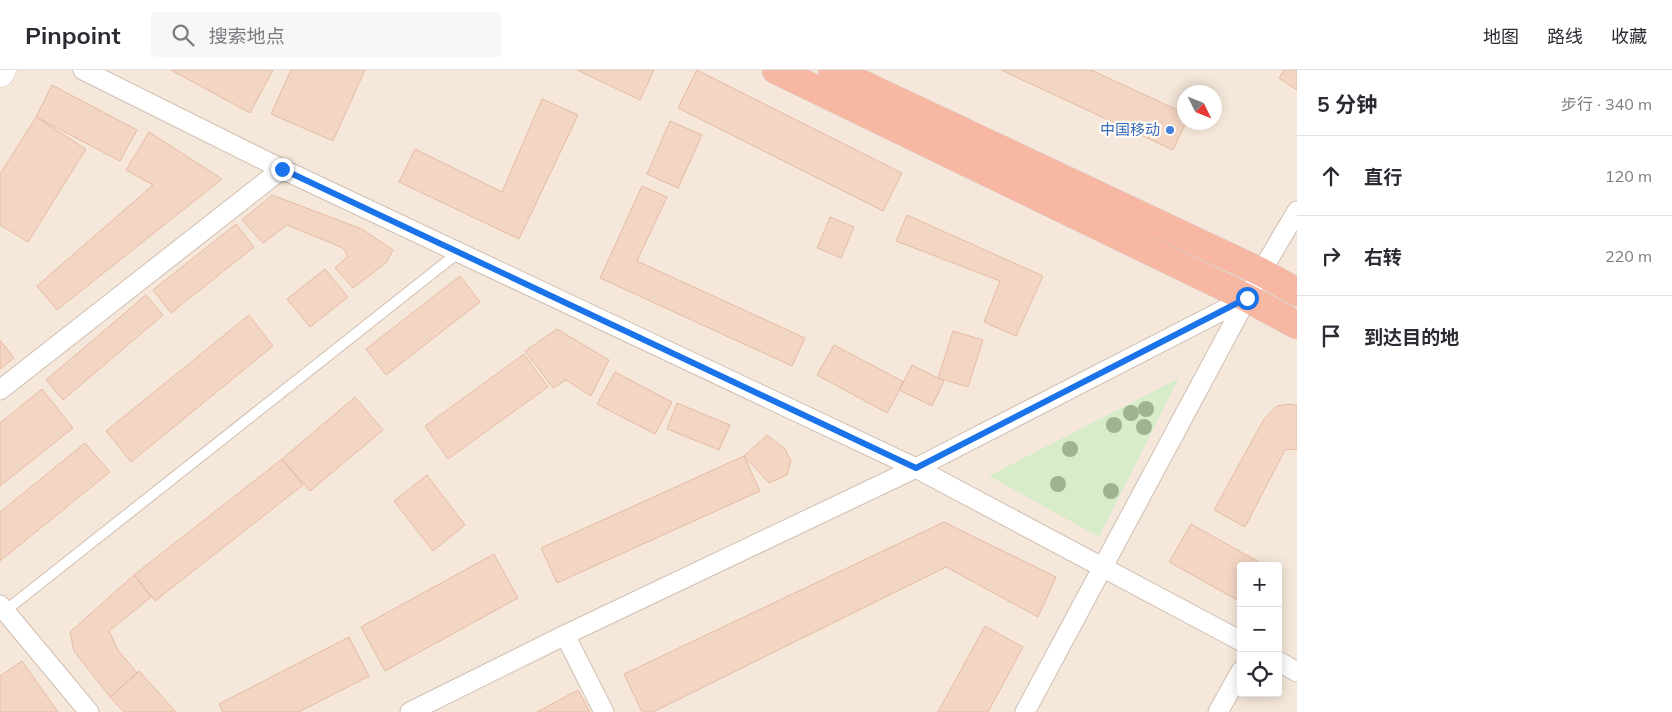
<!DOCTYPE html>
<html lang="zh">
<meta charset="utf-8">
<style>
:root{--surface:#fff;--page:#f7f7f7;--text:#2b2b33;--muted:#7c7c81;--line:#e1e1e2}
body{margin:0;font-family:Mulish,"Noto Sans SC",sans-serif;background:var(--page);color:var(--text)}
.controls{position:absolute;right:15px;bottom:15px;display:grid;overflow:hidden;border-radius:5px;box-shadow:0 2px 12px #0003}
.controls button{width:45px;height:45px;display:grid;place-items:center;padding:0;border:0;border-bottom:1px solid var(--line);background:var(--surface);color:var(--text);font:25px sans-serif}
.compass{position:absolute;left:1177px;top:15px;width:45px;height:45px;border-radius:50%;background:var(--surface);box-shadow:0 2px 12px #0003;rotate:133deg}
.stop{position:absolute;width:15px;height:15px;margin:-11px;border:4px solid #1a73e8;border-radius:50%;background:#fff}
.stop.end{background:#1a73e8;border-color:#fff;box-shadow:0 1px 5px #0008}
.list{margin:0;padding:0;list-style:none}
h2{display:flex;justify-content:space-between;align-items:center;height:65px;margin:0;padding:0 20px;font-size:21px}
h2 small{font-size:16px;font-weight:400;color:var(--muted)}
.list li{display:grid;grid-template-columns:32px 1fr auto;gap:15px;align-items:center;box-sizing:border-box;height:80px;padding:0 20px;border-top:1px solid var(--line)}
.list b{display:block;font-size:19px;white-space:nowrap}
.list em{font-size:16px;font-style:normal;color:var(--muted)}
.icon{flex:none;width:28px;height:28px;fill:none;stroke:currentColor;stroke-width:2;stroke-linecap:round;stroke-linejoin:round}
.map{position:relative;flex:none;width:1297px;height:642px;overflow:hidden}
header{display:flex;align-items:center;gap:30px;box-sizing:border-box;height:70px;padding:0 25px;background:var(--surface);border-bottom:1px solid var(--line)}
header strong{font-size:24px}
nav{display:flex;gap:28px;margin-inline-start:auto;font-size:18px}
.search{width:350px;height:45px;background:var(--page);display:flex;align-items:center;gap:12px;box-sizing:border-box;padding:0 18px;border-radius:5px;color:var(--muted);font-size:19px}
main{display:flex}
aside{flex:1;background:var(--surface)}
.map>svg:first-child{display:block}
.residential{fill:#f5e8da;fill-rule:evenodd}
.green{fill:#d8ecc9}
.building{fill:#f3d5c3;stroke:#e6bba3}
.lines{fill:none;stroke-linecap:round;stroke-linejoin:round}
.lane-casing{stroke:#d1beb0;stroke-width:12}
.street-casing{stroke:#d1beb0;stroke-width:21}
.secondary-casing{stroke:#d6c0b0;stroke-width:29}
.highway-casing{stroke:#dad1cd;stroke-width:29}
.lane{stroke:#fff;stroke-width:10}
.street{stroke:#fff;stroke-width:19}
.secondary{stroke:#fff;stroke-width:28}
.highway{stroke:#f7b7a3;stroke-width:28}
.tree{fill:#a0b28e}
.route{stroke:#1a73e8;stroke-width:6}
.shop-dot{fill:#3f7fe0;stroke:#fffaf3;stroke-width:2}
.labels{text-anchor:middle;stroke-width:4.5;stroke-linejoin:round;paint-order:stroke}
.shop-label{font-size:15px;fill:#366cbe;stroke:#fffaf3;text-anchor:end}
</style>
<header>
<strong>Pinpoint</strong>
<div class="search"><svg class="icon" aria-label="search" viewBox="0 0 24 24"><circle cx="10" cy="10" r="6"/><path d="M15 15l6 6"/></svg>搜索地点</div>
<nav><a>地图</a><a>路线</a><a>收藏</a></nav>
</header>
<main>
<div class="map">
<svg width="1297" height="642" viewBox="0 0 1297 642">
<rect width="100%" height="100%" fill="#fdf6ec"/>
<path class="residential" d="M0 0H1297V642H0ZM1184 22H1214V52H1184ZM1241 496H1278V623H1241Z"/>
<path class="green" d="M1179 308 1099 467 989 406Z"/>
<path class="building" d="M171 0H273L250 43Z
M291 0H365L333 71 271 44Z
M577 0H654L640 30Z
M697 0 902 103 883 141 678 38Z
M1001 0H1091L1184 43V52H1186L1173 80Z
M1284 0H1297V20L1279 8Z
M52 15 137 60 120 91 36 47Z
M542 29 578 45 519 169 399 112 415 79 502 122Z
M36 47 86 79 28 172 0 155V104Z
M670 51 702 65 678 118 647 104Z
M149 62 222 109 57 240 37 216 153 115 126 100Z
M642 116 667 127 637 191 805 268 792 296 600 208Z
M272 125 362 159 393 180 386 193 353 218 335 198 348 186 343 178 287 155 263 173 242 150Z
M907 145 1043 206 1016 266 984 252 1000 211 896 171Z
M830 147 854 157 841 188 817 178Z
M236 154 254 177 171 243 153 220Z
M325 199 348 227 310 257 287 229Z
M460 206 480 232 386 305 366 279Z
M146 225 163 245 63 330 46 310Z
M249 245 273 276 131 392 106 361Z
M557 259 609 290 591 326 566 310 553 318 525 281Z
M953 261 983 270 968 317 938 308Z
M0 270 14 288 0 299Z
M834 275 904 312 887 343 817 305Z
M524 284 548 317 448 389 425 356Z
M912 295 944 311 932 336 899 320Z
M615 302 672 332 655 364 597 334Z
M42 319 73 358 0 416V353Z
M355 327 383 360 310 421 282 389Z
M677 333 730 355 719 380 667 359Z
M1291 334 1297 336V379L1285 380 1245 457 1214 440 1264 349 1277 336Z
M767 365 785 379 791 391 787 405 769 413 744 386Z
M85 373 110 402 0 491V442Z
M744 386 760 421 557 513 541 478Z
M282 389 303 415 155 531 134 505Z
M427 405 465 455 433 481 394 431Z
M944 452 1056 507 1038 547 946 497 653 642H642L624 604Z
M1191 454 1266 496H1241V532L1169 492Z
M494 484 518 528 385 601 361 557Z
M134 505 151 527 109 561 118 580 137 603 110 627 74 581 70 562Z
M985 556 1023 577 988 642H938Z
M349 567 369 606 299 642H223L219 634Z
M22 591 58 642H0V606Z
M139 601 176 642H124L110 627Z
M578 620 590 642H537Z"/>
<g class="lines">
<g class="lane-casing">
<path id="lane" d="M5 541 459 182"/>
</g>
<g class="street-casing">
<path id="street" d="M83 0 282 99 916 398 1241 571
M0 320 282 99
M0 535 89 642
M565 565 604 642
M1278 591 1297 602
M410 642 565 565 916 398 1247 228
M1025 642 1261 202 1297 141
M1218 642 1241 601"/>
</g>
<g class="secondary-casing">
<path id="secondary" d="M0 3 2 0"/>
</g>
<g class="highway-casing">
<path id="highway" d="M776 0 1247 228 1297 255
M832 0 1261 202 1297 222"/>
</g>
<use href="#lane" class="lane"/>
<use href="#street" class="street"/>
<use href="#secondary" class="secondary"/>
<use href="#highway" class="highway"/>
</g>
<g class="tree">
<circle cx="1146" cy="339" r="8"/>
<circle cx="1131" cy="343" r="8"/>
<circle cx="1114" cy="355" r="8"/>
<circle cx="1144" cy="357" r="8"/>
<circle cx="1070" cy="379" r="8"/>
<circle cx="1058" cy="414" r="8"/>
<circle cx="1111" cy="421" r="8"/>
</g>
<g class="lines">
<path class="route" d="M282 99 916 398 1247 228"/>
</g>
<circle class="shop-dot" cx="1170" cy="60" r="5"/>
<g class="labels">
<g class="shop-label">
<text x="1160" y="65">中国移动</text>
</g>
</g>
</svg>
<div class="controls">
<button>+</button>
<button>−</button>
<button><svg class="icon" aria-label="locate" viewBox="0 0 24 24"><circle cx="12" cy="12" r="6"/><path d="M12 2v4M12 18v4M2 12h4M18 12h4"/></svg></button>
</div>
<svg class="compass" viewBox="-18 -18 36 36"><path d="M0-13l5 13h-10z" fill="#e53935"/><path d="M0 13l5-13h-10z" fill="#7c7c81"/></svg>
<div class="stop" style="left:1247px;top:228px"></div>
<div class="stop end" style="left:282px;top:99px"></div>
</div>
<aside>
<h2>5 分钟<small>步行 · 340 m</small></h2>
<ul class="list">
<li><svg class="icon" aria-label="ahead" viewBox="0 0 24 24"><path d="M12 20V5M6 11l6-6 6 6"/></svg><div><b>直行</b></div><em>120 m</em></li>
<li><svg class="icon" aria-label="right" viewBox="0 0 24 24"><path d="M7 20v-9h11M14 6l5 5-5 5"/></svg><div><b>右转</b></div><em>220 m</em></li>
<li><svg class="icon" aria-label="arrive" viewBox="0 0 24 24"><path d="M6 21V4h12l-3 4 3 4H6"/></svg><div><b>到达目的地</b></div></li>
</ul>
</aside>
</main>
